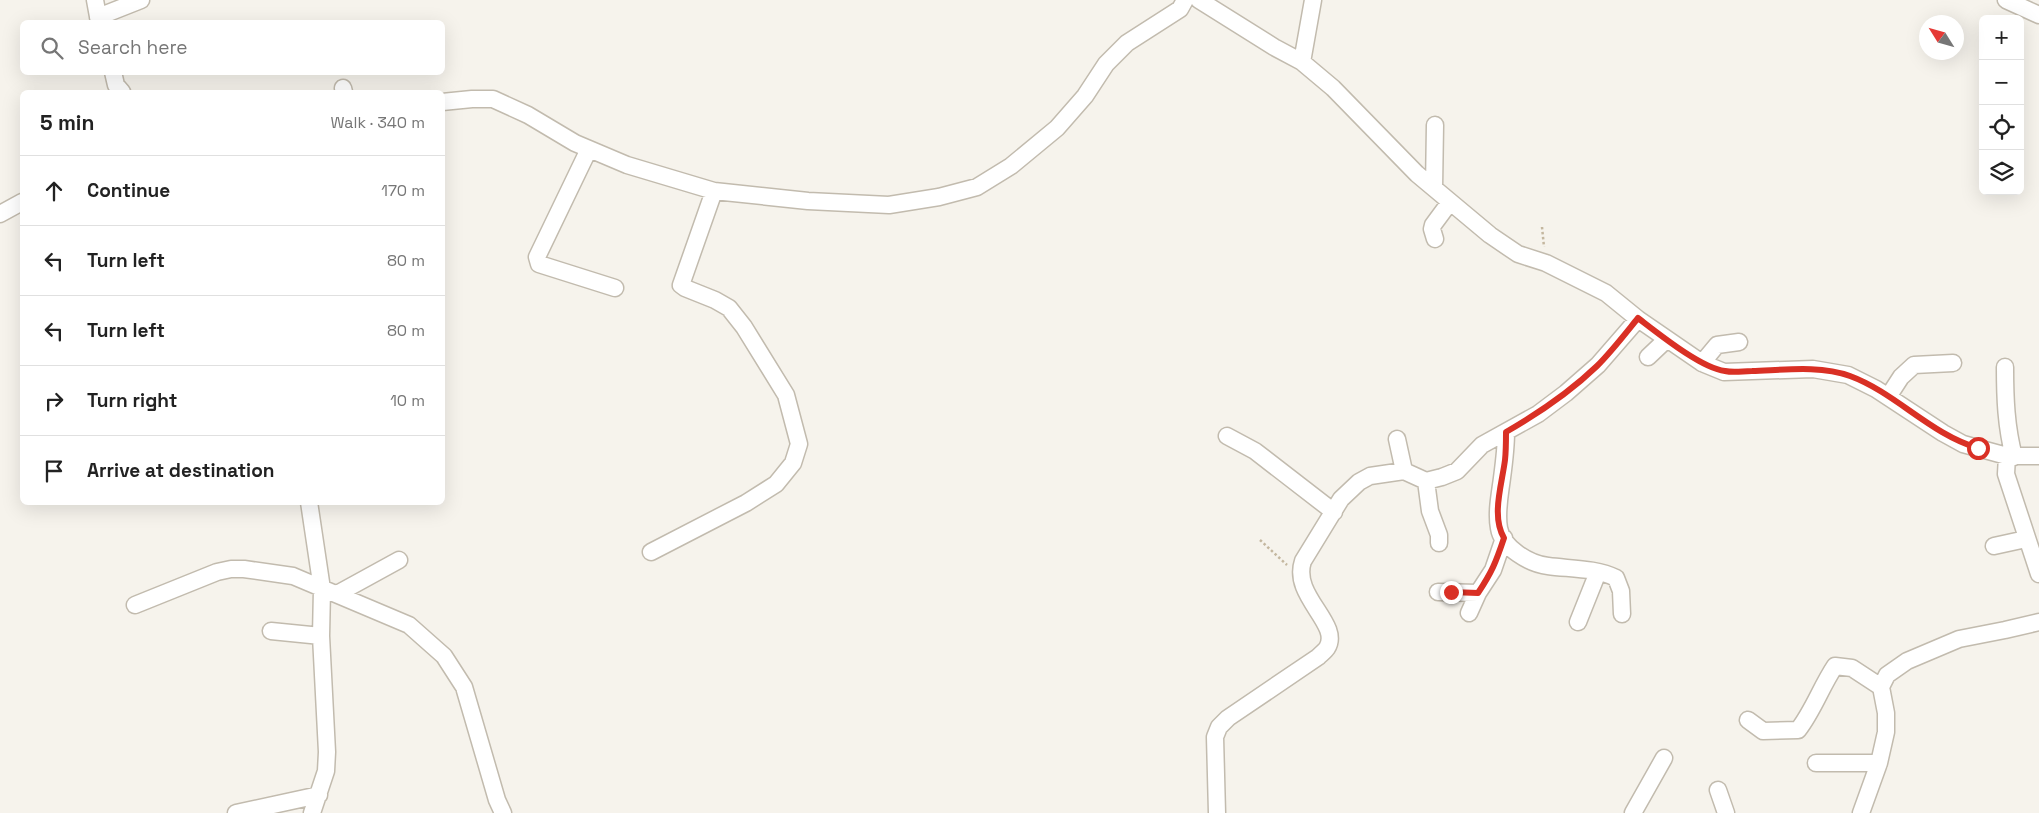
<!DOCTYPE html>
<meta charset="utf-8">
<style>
:root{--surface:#fff;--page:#f6f6f6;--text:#222;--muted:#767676;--line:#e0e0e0}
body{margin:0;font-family:"Space Grotesk",sans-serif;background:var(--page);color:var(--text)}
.controls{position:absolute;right:15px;top:15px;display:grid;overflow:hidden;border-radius:8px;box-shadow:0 5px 20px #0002}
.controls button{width:45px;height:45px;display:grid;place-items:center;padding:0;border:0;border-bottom:1px solid var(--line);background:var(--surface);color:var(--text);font:25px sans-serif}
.compass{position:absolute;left:1919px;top:15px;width:45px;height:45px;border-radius:50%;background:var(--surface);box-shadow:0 5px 20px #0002;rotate:307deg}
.stop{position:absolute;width:15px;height:15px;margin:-11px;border:4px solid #d93025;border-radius:50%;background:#fff}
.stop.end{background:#d93025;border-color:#fff;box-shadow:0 1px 5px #0008}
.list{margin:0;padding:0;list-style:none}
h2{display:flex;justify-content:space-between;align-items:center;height:65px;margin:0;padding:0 20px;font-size:21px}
h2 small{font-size:16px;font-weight:400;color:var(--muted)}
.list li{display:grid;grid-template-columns:32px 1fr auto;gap:15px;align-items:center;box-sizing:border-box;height:70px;padding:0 20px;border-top:1px solid var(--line)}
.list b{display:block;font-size:19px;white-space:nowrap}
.list em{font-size:16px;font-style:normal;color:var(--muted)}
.icon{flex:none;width:28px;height:28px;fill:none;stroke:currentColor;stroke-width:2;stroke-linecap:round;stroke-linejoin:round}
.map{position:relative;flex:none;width:2039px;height:813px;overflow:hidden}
.search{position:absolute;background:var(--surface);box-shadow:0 5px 20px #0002;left:20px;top:20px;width:425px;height:55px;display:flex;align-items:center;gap:12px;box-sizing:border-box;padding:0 18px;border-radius:8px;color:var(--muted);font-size:19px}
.panel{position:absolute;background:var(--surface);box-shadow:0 5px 20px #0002;left:20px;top:90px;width:425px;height:415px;border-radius:8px}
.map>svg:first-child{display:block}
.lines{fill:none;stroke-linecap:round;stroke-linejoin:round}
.minor-casing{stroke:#c2bbae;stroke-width:19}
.path{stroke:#c4b79f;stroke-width:2.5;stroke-dasharray:2.5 2.5;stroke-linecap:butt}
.minor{stroke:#fff;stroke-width:16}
.route{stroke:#d93025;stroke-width:6}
</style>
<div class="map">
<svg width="2039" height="813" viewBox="0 0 2039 813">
<rect width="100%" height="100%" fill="#f6f3ec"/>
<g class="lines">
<g class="minor-casing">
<path id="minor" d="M95 0 99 22
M1199 0 1274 47 1302 62 1333 88 1417 174 1490 235 1518 254 1546 263 1606 293 1638 319 1702 363 1724 372 1813 369 1848 375 1876 389 1943 433 1963 444 2007 456 2006 474 2039 574
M2006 0 2039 15
M98 17 141 0
M1302 62 1313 0
M113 72 116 85 122 92
M343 88 344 92
M442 102 472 99H493L528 115 575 143 627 165 714 191 808 201 889 205 939 197 977 187 1011 166 1057 128 1085 96 1106 64 1127 43 1180 9 1185 0
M589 149 537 257 539 264 615 288
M1434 188 1435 125
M0 214 22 202
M1435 239 1432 229 1433 225 1450 202
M1648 357 1667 339
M1702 363 1717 345 1739 342
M2005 367C2005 398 2006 426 2014 457
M1888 397 1901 377 1914 365 1953 363
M1506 432C1506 448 1504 463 1502 478 1500 494 1496 512 1499 528 1502 548 1530 564 1548 566 1570 569 1596 568 1616 578L1621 591 1622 614
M1227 436 1255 451 1334 512
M1397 439 1404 471
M2007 456H2039
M1426 481 1430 511 1439 535V543
M309 502 322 589 321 636 327 752 326 771 312 813
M1994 546 2026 539
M651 552 746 503 776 484 793 463 799 444 786 395 744 327 729 308 715 300 685 288 681 285 714 191
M1438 592 1478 593
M337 594 399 560
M135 605 217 572 231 569H244L293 576 409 625 444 656 464 687 497 800 503 813
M1469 613 1478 593 1493 570 1504 538
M1578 622 1598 572
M271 631 321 636
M1748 720 1763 731 1798 730C1813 711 1821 687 1835 666L1852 668 1881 687
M1816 763H1879
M1718 790 1726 813
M236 813 319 795
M1217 813 1215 737 1219 727 1228 718 1318 657C1321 654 1325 651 1327 648 1342 624 1291 596 1303 561L1341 499 1359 482 1370 476 1404 471 1426 481 1442 477 1457 471 1482 445 1538 414 1566 393 1598 365 1638 319
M1633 813 1664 758
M1861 813 1879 763 1886 732V713L1881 687 1887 675 1907 661 1959 639 2005 630 2039 622"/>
</g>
<path class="path" d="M1542 227 1544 247
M1260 540 1287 565"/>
<use href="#minor" class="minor"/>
</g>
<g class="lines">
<path class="route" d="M1451 592 1478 593C1492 572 1496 562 1504 538 1491 516 1502 484 1505 460 1506 451 1506 441 1506 432 1539 413 1570 392 1597 366 1612 351 1625 334 1638 318 1659 334 1701 368 1725 371 1734 373 1743 371 1752 371 1783 370 1820 365 1850 376 1896 393 1930 434 1978 448"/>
</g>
</svg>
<div class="controls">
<button>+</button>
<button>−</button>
<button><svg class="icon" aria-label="locate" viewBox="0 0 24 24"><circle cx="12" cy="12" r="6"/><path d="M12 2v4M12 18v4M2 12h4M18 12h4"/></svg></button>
<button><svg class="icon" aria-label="layers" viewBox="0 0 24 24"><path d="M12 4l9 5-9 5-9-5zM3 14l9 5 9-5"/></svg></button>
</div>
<svg class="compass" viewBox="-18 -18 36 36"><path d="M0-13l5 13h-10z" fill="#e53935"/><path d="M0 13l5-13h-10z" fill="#767676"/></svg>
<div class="stop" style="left:1978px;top:448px"></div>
<div class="stop end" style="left:1451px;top:592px"></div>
<div class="search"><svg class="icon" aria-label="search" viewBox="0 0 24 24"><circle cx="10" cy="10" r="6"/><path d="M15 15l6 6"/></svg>Search here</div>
<section class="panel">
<h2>5 min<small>Walk · 340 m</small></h2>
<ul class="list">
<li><svg class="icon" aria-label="ahead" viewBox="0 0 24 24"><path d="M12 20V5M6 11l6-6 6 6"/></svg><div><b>Continue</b></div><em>170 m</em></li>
<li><svg class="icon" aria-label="left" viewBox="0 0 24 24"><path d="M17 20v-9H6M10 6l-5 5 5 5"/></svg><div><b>Turn left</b></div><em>80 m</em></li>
<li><svg class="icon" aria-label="left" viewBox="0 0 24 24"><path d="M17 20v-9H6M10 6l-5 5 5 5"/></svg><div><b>Turn left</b></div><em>80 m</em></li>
<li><svg class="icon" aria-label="right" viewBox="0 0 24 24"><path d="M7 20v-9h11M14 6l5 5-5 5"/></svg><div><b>Turn right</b></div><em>10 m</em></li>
<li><svg class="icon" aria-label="arrive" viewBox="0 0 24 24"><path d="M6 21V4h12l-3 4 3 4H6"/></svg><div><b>Arrive at destination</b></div></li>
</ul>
</section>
</div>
